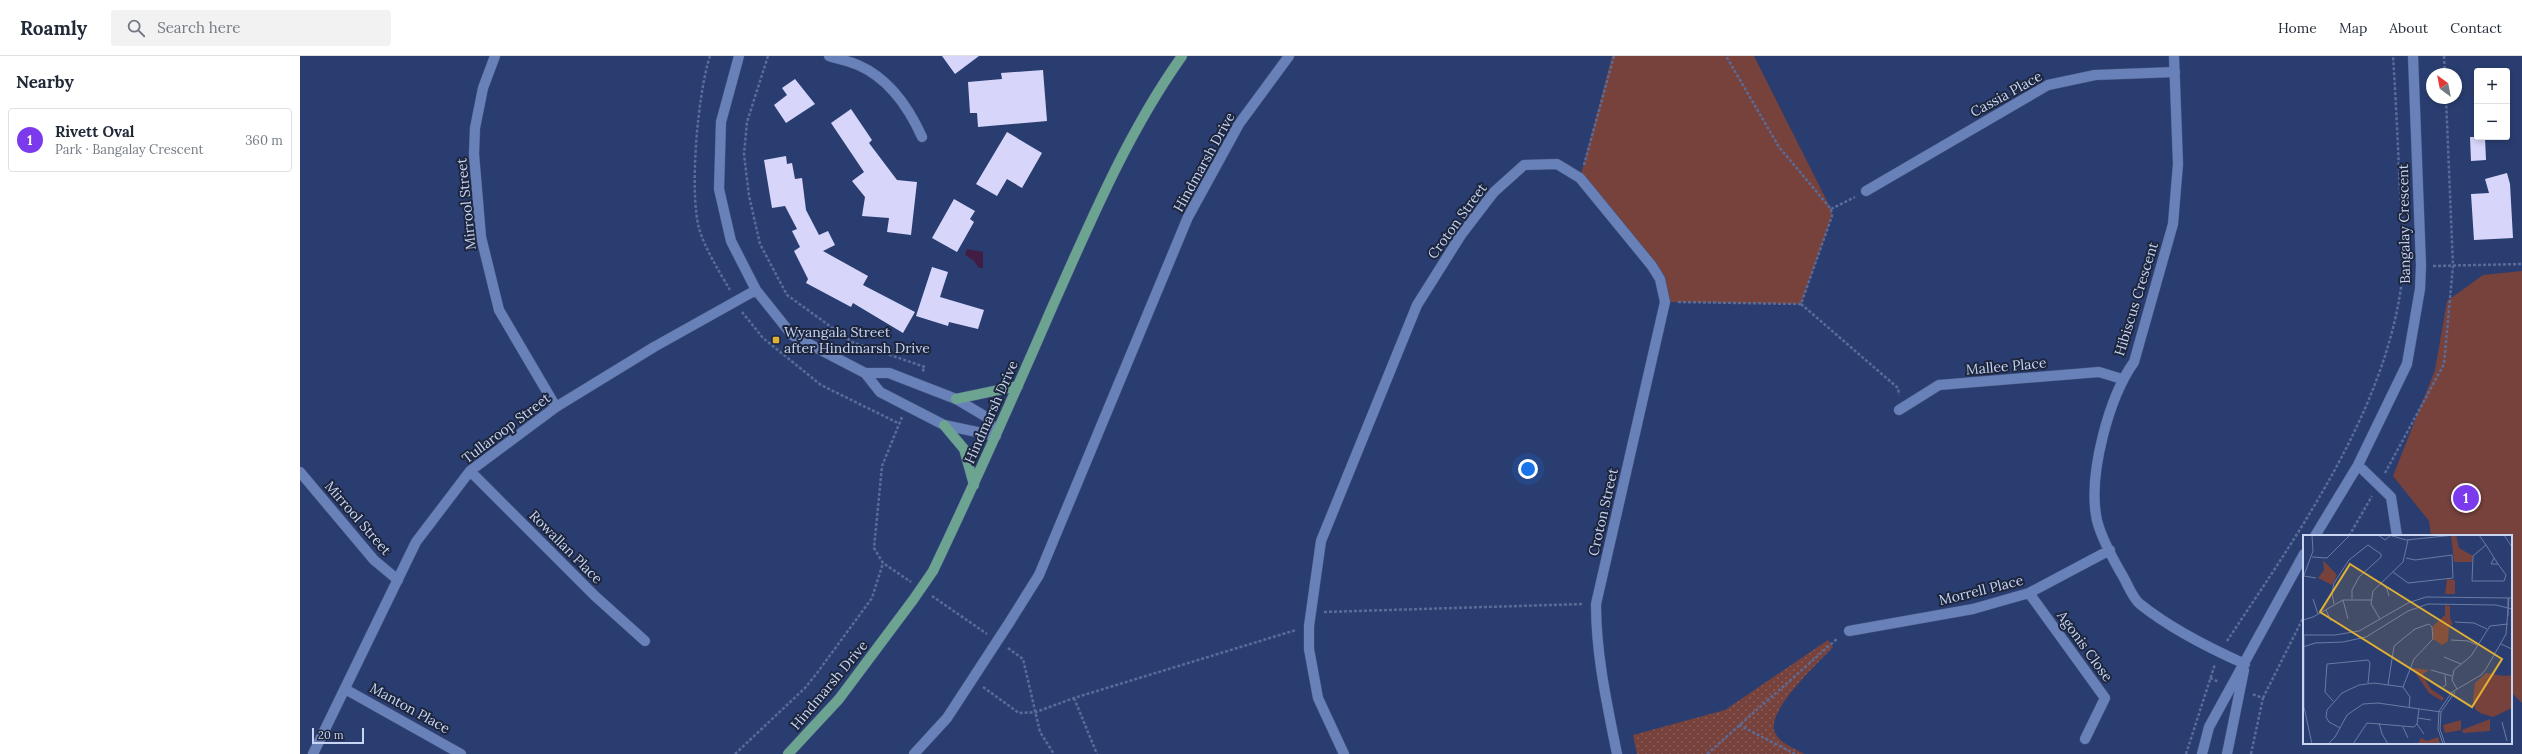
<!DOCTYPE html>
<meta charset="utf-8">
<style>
:root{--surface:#fff;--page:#f2f2f3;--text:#1f2937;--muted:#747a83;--line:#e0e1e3;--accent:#7c3aed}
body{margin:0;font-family:Lora,serif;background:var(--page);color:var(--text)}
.controls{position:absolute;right:12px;top:12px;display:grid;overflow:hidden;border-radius:4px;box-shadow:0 2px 6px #0003}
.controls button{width:36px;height:36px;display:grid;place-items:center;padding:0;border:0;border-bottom:1px solid var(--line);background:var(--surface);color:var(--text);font:20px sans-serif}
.compass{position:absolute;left:2126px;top:12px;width:36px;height:36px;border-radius:50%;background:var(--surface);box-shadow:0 2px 6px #0003;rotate:328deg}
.scale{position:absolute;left:12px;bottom:10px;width:52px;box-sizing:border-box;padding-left:4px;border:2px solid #c7d5f3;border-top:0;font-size:11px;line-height:14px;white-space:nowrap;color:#c7d5f3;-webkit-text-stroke:3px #1d263d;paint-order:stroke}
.you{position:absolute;left:1228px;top:413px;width:14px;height:14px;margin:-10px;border:3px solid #fff;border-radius:50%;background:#1a73e8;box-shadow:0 0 0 6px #1a73e833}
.badge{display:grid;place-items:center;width:26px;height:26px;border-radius:50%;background:var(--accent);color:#fff;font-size:13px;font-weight:700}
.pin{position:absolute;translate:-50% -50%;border:2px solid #fff;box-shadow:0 1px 4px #0006}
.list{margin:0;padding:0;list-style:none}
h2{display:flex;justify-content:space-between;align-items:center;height:52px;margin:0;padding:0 16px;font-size:17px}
h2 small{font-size:13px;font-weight:400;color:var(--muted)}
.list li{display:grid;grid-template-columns:26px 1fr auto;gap:12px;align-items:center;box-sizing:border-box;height:64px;margin:0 8px 8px;padding:0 8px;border:1px solid var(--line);border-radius:4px}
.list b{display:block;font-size:15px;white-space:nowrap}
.list p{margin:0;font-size:13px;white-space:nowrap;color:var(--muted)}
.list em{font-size:13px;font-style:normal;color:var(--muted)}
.icon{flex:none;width:22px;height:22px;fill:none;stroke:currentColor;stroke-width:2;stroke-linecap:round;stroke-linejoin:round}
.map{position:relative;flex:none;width:2222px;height:698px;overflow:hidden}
header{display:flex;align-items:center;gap:24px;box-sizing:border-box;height:56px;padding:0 20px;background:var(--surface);border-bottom:1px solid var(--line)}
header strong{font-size:19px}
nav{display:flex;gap:22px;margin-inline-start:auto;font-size:14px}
.search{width:280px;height:36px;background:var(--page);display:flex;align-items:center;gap:10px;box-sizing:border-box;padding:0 14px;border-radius:4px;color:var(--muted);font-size:15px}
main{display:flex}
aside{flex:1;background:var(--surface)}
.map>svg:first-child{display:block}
.grass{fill:url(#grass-dots)}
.green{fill:#77413c}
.water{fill:#421d43}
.building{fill:#d7d6fa}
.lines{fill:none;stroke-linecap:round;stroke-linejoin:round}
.minor-casing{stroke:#45557f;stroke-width:11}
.major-casing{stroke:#45557f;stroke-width:11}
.path{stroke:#5a6b98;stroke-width:2.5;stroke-dasharray:3 2;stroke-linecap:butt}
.minor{stroke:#6981b9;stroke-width:10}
.major{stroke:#6da391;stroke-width:10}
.minor-bridge-casing{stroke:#45557f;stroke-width:11;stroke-linecap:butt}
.major-bridge-casing{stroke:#45557f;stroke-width:11;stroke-linecap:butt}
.minor-bridge{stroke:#6981b9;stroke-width:10}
.major-bridge{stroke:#6da391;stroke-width:10}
.poi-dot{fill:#e0b034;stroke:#1d263d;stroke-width:1.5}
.labels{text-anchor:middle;stroke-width:4;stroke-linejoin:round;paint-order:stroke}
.street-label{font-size:14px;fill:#c7d5f3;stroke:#1d263d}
.poi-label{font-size:14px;fill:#c7d5f3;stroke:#1d263d;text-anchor:start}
.inset-road{fill:none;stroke:#697aa4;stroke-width:1}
.view{fill:#e0b034;fill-opacity:0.15;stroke:#e0b034;stroke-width:2}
.inset-edge{fill:none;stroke:#c7d5f3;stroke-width:2}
</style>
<header>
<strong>Roamly</strong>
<div class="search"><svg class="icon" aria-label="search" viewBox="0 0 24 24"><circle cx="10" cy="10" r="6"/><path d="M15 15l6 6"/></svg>Search here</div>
<nav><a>Home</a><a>Map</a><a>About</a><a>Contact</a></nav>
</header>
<main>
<aside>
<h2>Nearby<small></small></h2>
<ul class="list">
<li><span class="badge">1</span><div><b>Rivett Oval</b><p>Park · Bangalay Crescent</p></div><em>360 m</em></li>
</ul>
</aside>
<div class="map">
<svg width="2222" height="698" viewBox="0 0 2222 698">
<defs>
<pattern id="grass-dots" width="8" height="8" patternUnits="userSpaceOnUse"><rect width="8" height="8" fill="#77413c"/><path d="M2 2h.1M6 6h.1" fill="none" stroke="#895c59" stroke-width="1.8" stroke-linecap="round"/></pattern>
</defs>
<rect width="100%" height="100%" fill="#2a3d70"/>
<path class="grass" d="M1528 584 1533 591C1518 607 1469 652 1474 674 1478 687 1495 693 1505 698H1337L1333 679 1425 654Z"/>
<path class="green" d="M1312 0H1454L1531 153 1532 160 1501 248 1365 246 1360 223 1280 122Z
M2222 215V647L2211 636V480H2131L2129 465 2093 420 2135 314 2147 245 2183 219Z"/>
<path class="water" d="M667 193 683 196V212H679L673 204 665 199Z"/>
<path class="building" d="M642 0H679L655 18Z
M743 14 747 65 678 71 677 57H670L668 26 702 23 701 17Z
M495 23 515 48 486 67 474 49 487 39 482 32Z
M551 53 572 84 569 87 597 124 617 126 611 179 587 176 589 162 562 160 565 141 552 125 564 116 531 67Z
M707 76 742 97 722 132 707 123 697 140 676 128Z
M2170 81H2185L2186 104 2171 105Z
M486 100 487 108 492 107 495 123 502 122 506 154 519 179 528 175 535 189 523 195 568 220 563 229 615 256 603 277 553 247 551 251 506 227 508 223 494 195 500 191 492 175 497 173 485 150 472 152 464 104Z
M2207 117 2210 128 2213 182 2174 184 2171 138 2189 137 2185 123Z
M654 143 675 155 670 163 674 166 657 196 632 182Z
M632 211 648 216 640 241 684 254 678 273 649 266 648 270 616 260Z"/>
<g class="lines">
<g class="minor-casing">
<path id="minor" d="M195 0 183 32 175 72 174 98 181 181 199 254 256 351
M439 0 421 66 419 133 431 185 456 234 492 279 565 317 580 336 644 369 696 380
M529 0C538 3 549 5 558 9 588 22 609 52 622 81
M1874 0 1878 108 1873 168 1834 306C1809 341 1789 416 1796 459 1798 475 1813 503 1821 517 1827 526 1832 542 1840 548 1871 573 1909 592 1945 608
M1566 135 1748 29 1795 19 1875 16
M565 317H589L656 343 688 362 696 380
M1599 354 1639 329 1799 316 1822 323
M2058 409 2091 441 2097 480
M170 415 295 540 345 585
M0 416 74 504 98 524
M2015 480 2058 409 2107 308 2120 233 2121 209 2113 0
M1729 537 1805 642 1785 683
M709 567 739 519 888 161 939 68 989 0
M1549 575 1673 553 1729 537 1810 494
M45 633 161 698
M13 698 116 486 170 415 256 351 354 291 456 234
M614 698 647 662 692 593
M1044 698 1018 642 1009 593V570L1021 485 1117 249 1161 179 1194 136 1224 109 1257 108 1280 122 1352 210 1360 223 1365 246 1296 548C1296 599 1307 648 1317 698
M1902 698 1909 671 2004 498
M1927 698 1944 614"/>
</g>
<g class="major-casing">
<path id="major" d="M656 343 718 330
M644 369 664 393 674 429
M633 515C675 427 715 337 754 247 792 162 828 76 882 0
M488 698 539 643 613 544"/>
</g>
<path class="path" d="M410 0C398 36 389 135 399 172 404 191 420 217 430 234
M468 0 447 66 444 98 449 140 460 188 487 239 552 286 625 311 622 316
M2144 0 2145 18
M1284 109 1314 0
M1531 153 1555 141
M2133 210 2222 208
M1378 246 1501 248 1532 160 1531 153 1479 91 1426 0
M1501 248 1598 332 1599 339
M442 256 463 282 521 329 598 367
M602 361 582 410 574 492 583 507 611 526
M2085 417 2144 308 2153 210 2146 42
M2049 480 2072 440
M632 540 687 578
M1024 556 1283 548
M1927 585C2001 473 2096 341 2104 202 2105 181 2102 158 2100 136 2098 91 2096 45 2093 0
M708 592 723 603 740 676 754 698
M1910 622 1919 626
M683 631 719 657 736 656 774 642 996 574
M774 642 797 698
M1963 642 2004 560
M1439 669 1495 698
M435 698 505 632 517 617 572 542 583 507
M1407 698 1538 582
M1886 698 1915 608
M1951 698 1963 642 1952 638"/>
<use href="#minor" class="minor"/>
<use href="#major" class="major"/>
<g class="minor-bridge-casing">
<path id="minor-bridge" d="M692 593 709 567"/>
</g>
<g class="major-bridge-casing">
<path id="major-bridge" d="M613 544 633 515"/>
</g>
<use href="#minor-bridge" class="minor-bridge"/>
<use href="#major-bridge" class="major-bridge"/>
</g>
<rect class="poi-dot" x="472" y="280" width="8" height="8" rx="2"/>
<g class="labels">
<g class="street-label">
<text transform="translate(1706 38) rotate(-29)" y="5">Cassia Place</text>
<text transform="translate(904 106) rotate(-61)" y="5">Hindmarsh Drive</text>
<text transform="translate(166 148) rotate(-96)" y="5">Mirrool Street</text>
<text transform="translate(1157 165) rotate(-54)" y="5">Croton Street</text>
<text transform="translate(2104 168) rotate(-91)" y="5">Bangalay Crescent</text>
<text transform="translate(1836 243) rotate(-73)" y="5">Hibiscus Crescent</text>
<text transform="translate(1706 310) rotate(-5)" y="5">Mallee Place</text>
<text transform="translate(691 356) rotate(-66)" y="5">Hindmarsh Drive</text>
<text transform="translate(206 372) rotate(-37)" y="5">Tullaroop Street</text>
<text transform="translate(1303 456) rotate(-77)" y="5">Croton Street</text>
<text transform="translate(58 462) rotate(49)" y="5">Mirrool Street</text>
<text transform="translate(266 491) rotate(45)" y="5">Rowallan Place</text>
<text transform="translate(1681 534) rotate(-14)" y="5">Morrell Place</text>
<text transform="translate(1785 590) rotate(54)" y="5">Agonis Close</text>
<text transform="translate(529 629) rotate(-50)" y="5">Hindmarsh Drive</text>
<text transform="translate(110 652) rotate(29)" y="5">Manton Place</text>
</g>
<g class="poi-label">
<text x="484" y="281">Wyangala Street<tspan x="484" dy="16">after Hindmarsh Drive</tspan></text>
</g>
</g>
<g transform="translate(2003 479)">
<rect width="209" height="209" fill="#2a3d70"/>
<path d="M109 133 126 135 119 140 128 154 141 163 139 166 126 158Z" fill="#77413c"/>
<path d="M148 0H153L156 13 170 21 169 27H151ZM20 25 34 40 29 50 15 43 21 35ZM144 44 152 45V59H142ZM142 70 147 71V83L150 89 146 91 145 106 139 110 130 104 129 92 142 80ZM183 138 201 141 209 140V173L190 182 177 178 172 174 170 164 172 148ZM187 184V196L160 198 159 195ZM158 185V195L142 198 140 190ZM135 202 137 209H115L118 203 124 206Z" fill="#77413c"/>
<path class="inset-road" d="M75 0 82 5 87 1M86 0 103 5 152 0M176 0 183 10 195 29 203 40 201 46H169L170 21 183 10M201 0 209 12M9 22 24 23 47 0M191 23 188 29H195M90 37 105 48 150 43 149 20 112 25 103 23M1 41 13 43M0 43 10 16 9 0M78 47 84 54 86 61M10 64 15 79M40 65 45 84M31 69 29 58 31 48 46 25 65 10 78 19V22L56 42 49 55V64M23 75 28 86M205 81V63M77 84 68 69 70 56 100 27 105 5M0 85 10 82 40 65H68M152 87 171 88 184 94M0 100H32L56 96 105 68 123 62 209 63M1 100V172L9 209M148 105 165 106 174 110M198 109 209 114M0 112 12 108 40 107 63 102 105 76 125 69 193 70 209 74M141 122 158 129M128 135 149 141M85 150 91 111 112 94 126 89 129 92 130 104 111 124 100 152M140 152 143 150 142 140M154 154 149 145 151 135 168 121 187 91 205 89M30 166 22 157 24 129 65 125 67 128 65 148M115 183 128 185M199 187 204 206M76 188 79 199 85 209M114 189 121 199M100 192 105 203M37 193 26 187 23 182 24 175 39 158 56 150 71 148 100 152 107 162 106 173M25 209 32 202 44 180 60 169 75 168 138 177M50 209 64 188 111 192 114 189 116 174M140 209 135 194 136 176 149 157 178 140 183 134 203 99 206 63M142 209 137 194 138 177 152 157"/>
<path class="view" d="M47 29 199 124 169 172 17 77Z"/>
<rect width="209" height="209" class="inset-edge"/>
</g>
</svg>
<div class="controls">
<button>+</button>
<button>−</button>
</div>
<svg class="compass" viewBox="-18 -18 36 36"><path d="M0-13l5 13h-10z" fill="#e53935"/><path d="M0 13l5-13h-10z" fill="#747a83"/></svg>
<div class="scale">20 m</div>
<div class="you"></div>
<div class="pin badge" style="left:2166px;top:442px">1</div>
</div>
</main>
